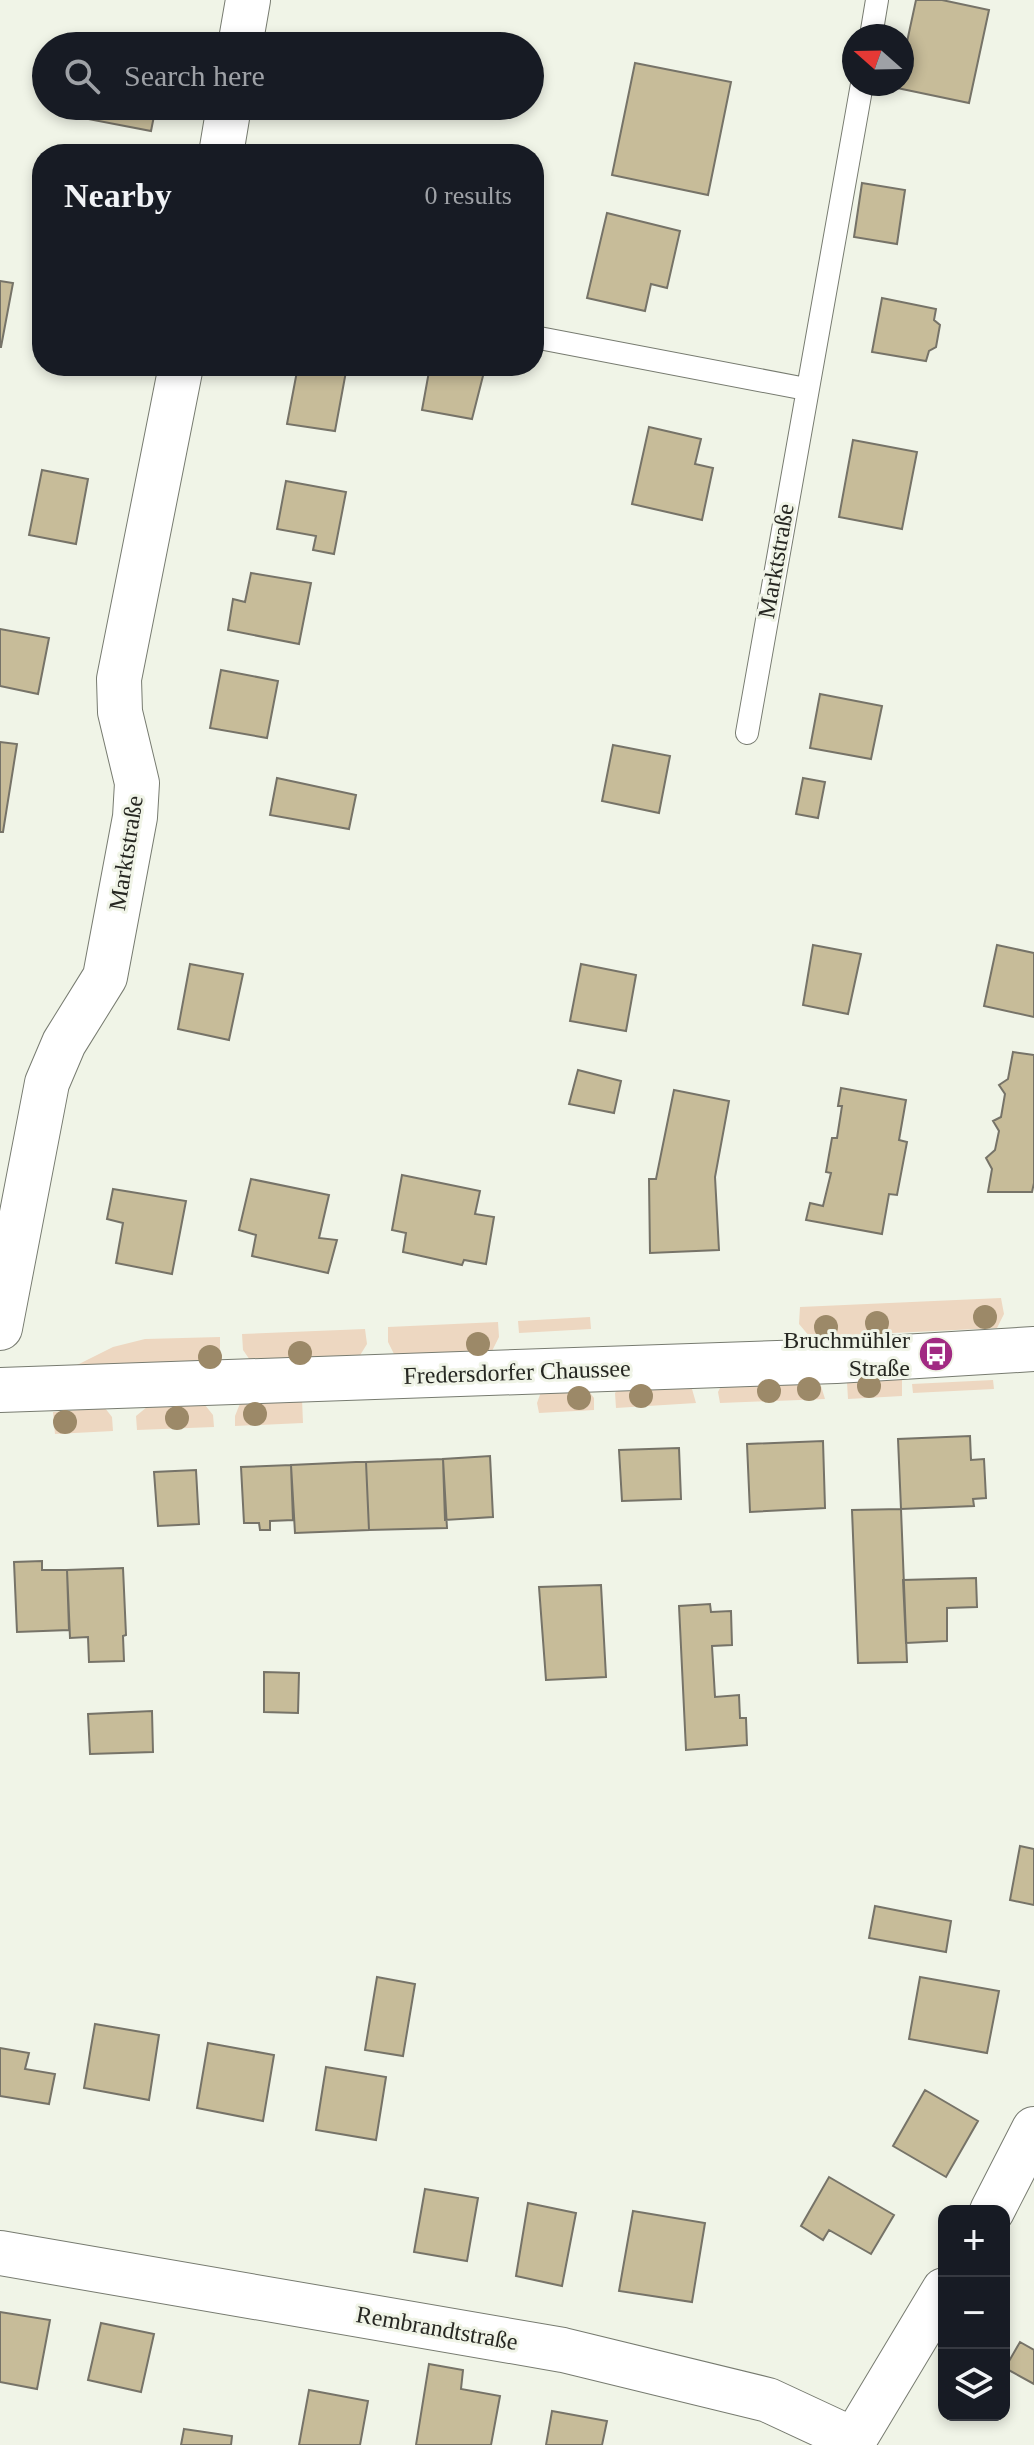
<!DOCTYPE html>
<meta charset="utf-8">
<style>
:root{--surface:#171b24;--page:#242831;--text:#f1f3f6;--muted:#9ea1a6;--line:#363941}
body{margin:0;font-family:Georgia,serif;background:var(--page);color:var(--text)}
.controls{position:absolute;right:24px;bottom:24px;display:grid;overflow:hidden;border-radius:16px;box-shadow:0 4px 12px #0003}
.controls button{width:72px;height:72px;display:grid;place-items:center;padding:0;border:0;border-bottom:2px solid var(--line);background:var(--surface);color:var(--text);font:40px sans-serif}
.compass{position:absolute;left:842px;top:24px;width:72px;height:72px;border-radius:50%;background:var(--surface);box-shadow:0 4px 12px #0003;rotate:290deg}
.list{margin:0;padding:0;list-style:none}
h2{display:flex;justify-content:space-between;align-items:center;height:104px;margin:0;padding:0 32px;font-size:34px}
h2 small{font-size:26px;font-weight:400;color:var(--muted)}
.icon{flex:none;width:44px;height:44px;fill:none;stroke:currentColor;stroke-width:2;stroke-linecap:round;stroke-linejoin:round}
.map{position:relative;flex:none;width:1034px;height:2445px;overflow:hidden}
.search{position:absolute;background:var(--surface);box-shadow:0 4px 12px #0003;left:32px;top:32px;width:512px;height:88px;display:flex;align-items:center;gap:20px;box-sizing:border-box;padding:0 28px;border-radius:44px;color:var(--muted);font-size:30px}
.panel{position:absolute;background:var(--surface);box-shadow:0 4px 12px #0003;left:32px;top:144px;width:512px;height:232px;border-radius:32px}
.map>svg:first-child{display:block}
.green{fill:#edd7c1}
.building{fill:#c7bc99;stroke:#767368;stroke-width:2}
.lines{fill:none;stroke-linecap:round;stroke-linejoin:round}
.service-casing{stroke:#777b70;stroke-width:24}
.minor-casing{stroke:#777b70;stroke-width:46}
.secondary-casing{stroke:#777b70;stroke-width:46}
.service{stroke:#fff;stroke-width:22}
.minor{stroke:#fff;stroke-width:44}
.secondary{stroke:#fff;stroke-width:44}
.tree{fill:#9c8968}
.labels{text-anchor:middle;stroke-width:6;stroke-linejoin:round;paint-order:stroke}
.street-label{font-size:24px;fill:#262722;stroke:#f0f4e7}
.poi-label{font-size:24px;fill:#262722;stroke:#f0f4e7;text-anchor:end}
</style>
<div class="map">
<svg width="1034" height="2445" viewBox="0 0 1034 2445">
<rect width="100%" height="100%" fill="#f0f4e7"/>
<path class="green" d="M1001 1298 1004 1314 997 1328 810 1337 799 1324 800 1307Z
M590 1317 591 1329 519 1333 518 1321Z
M498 1322 499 1337 492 1351 395 1356 388 1342V1327Z
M365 1329 367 1344 359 1357 252 1363 243 1350 242 1334Z
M220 1337V1352L214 1366H75L113 1347 145 1339Z
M902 1371V1396L848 1399 847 1382Z
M813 1376 821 1386 825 1399 720 1403 718 1392 724 1380Z
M993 1380 994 1389 913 1393 912 1384Z
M690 1382 696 1403 616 1408 615 1393 623 1384Z
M586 1387 594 1398V1410L539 1413 537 1403 542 1389Z
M302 1399 303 1423 235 1426V1416L241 1401Z
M205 1405 213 1415 214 1427 137 1430 136 1416 147 1407Z
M105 1408 112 1417 113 1431 55 1434 53 1412Z"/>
<path class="building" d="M916 0H942L989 10 969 103 897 88 898 84H902V65Z
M635 63 731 82 708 195 612 175Z
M85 106H156L151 131 83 118Z
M364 106H440L439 111 420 107 419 117Z
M862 183 905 190 897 244 854 237Z
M607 213 680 231 667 288 651 284 645 311 587 298Z
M0 281 13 283 1 347H0Z
M882 298 936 309 934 320 940 325 936 347 929 351 926 361 872 352Z
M298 366H347L335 431 287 424Z
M430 366 485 368 472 419 422 410Z
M649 427 701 439 695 464 713 468 702 520 632 504Z
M853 440 917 452 902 529 839 517Z
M42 470 88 479 76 544 29 535Z
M286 481 346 492 334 554 313 550 316 536 277 529Z
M251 573 311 583 299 644 228 630 233 599 245 602Z
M0 629 49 638 38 694 0 686Z
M221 670 278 681 267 738 210 728Z
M820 694 882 706 871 759 810 748Z
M0 742 17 744 3 832H0Z
M613 745 670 756 659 813 602 801Z
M277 778 356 795 349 829 270 815Z
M803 778 825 782 818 818 796 814Z
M813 945 861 954 848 1014 803 1005Z
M997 945 1034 953V1017L984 1006Z
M190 964 243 974 229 1040 178 1029Z
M581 964 636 975 626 1031 570 1021Z
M1013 1052 1034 1055V1183L1032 1192H988L992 1169 986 1158 995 1150 999 1131 993 1121 1001 1117 1005 1094 999 1085 1008 1079Z
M578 1070 621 1081 614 1113 569 1104Z
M841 1088 906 1100 899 1140 907 1142 897 1195 889 1194 882 1234 806 1220 810 1203 823 1206 831 1173 826 1172 832 1138H837L842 1106H838Z
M674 1090 729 1101 715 1177 719 1250 650 1253 649 1179H656Z
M402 1175 480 1191 475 1214 494 1217 486 1264 464 1260 462 1265 403 1252 406 1233 392 1230Z
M251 1179 329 1195 319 1238 337 1240 328 1273 252 1256 256 1235 239 1230Z
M113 1189 186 1201 172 1274 116 1263 123 1223 107 1219Z
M970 1436 971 1460 984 1459 986 1498 973 1499 974 1506 901 1509 898 1439Z
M823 1441 825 1508 750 1512 747 1444Z
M679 1448 681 1499 622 1501 619 1450Z
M490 1456 493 1517 445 1520 443 1459Z
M443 1459 447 1528 369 1530 366 1462Z
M356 1462H366L369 1530 295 1533 291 1465Z
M291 1465 293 1520 270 1521V1530H260L259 1523H244L241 1467Z
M196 1470 199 1524 158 1526 154 1472Z
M901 1509 907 1662 858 1663 852 1510Z
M42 1561V1570H67L69 1630 17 1632 14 1562Z
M123 1568 126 1635 123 1636 124 1661 89 1662 88 1637 70 1638 67 1570Z
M976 1578 977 1607 947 1608V1641L906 1643 903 1580Z
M601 1585 606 1677 546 1680 539 1587Z
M710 1604 711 1612 731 1611 732 1645 712 1646 715 1697 739 1695 740 1718H746L747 1745 686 1750 679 1606Z
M264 1672 299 1673 298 1713 264 1712Z
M152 1711 153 1752 90 1754 88 1714Z
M1020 1846 1034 1849V1905L1010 1900Z
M875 1906 951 1921 946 1952 869 1938Z
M377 1977 415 1984 403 2056 365 2050Z
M920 1977 999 1991 987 2053 909 2039Z
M95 2024 159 2035 149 2100 84 2088Z
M208 2043 274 2055 263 2121 197 2108Z
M0 2048 29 2053 25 2069 55 2074 49 2104 0 2096Z
M326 2067 386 2077 376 2140 316 2130Z
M925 2090 978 2121 946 2177 893 2146Z
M829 2177 894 2215 871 2254 829 2230 823 2240 801 2226Z
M425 2189 478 2198 467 2261 414 2252Z
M528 2203 576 2213 562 2286 516 2276Z
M633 2211 705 2223 692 2302 619 2291Z
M0 2312 50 2320 37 2389 0 2382Z
M101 2323 154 2334 141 2392 88 2380Z
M1020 2342 1034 2350V2384L1005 2368Z
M429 2364 463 2370 461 2389 500 2396 491 2445H416Z
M309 2390 368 2401 360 2445H299Z
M552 2411 607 2421 602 2445H546Z
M184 2429 232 2436 231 2445H181Z"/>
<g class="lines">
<g class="service-casing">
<path id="service" d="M871 36 877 0
M534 337 806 389
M747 733 862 84"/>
</g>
<g class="minor-casing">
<path id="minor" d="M240 46 248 0
M221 154 229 106
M0 1328 47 1083 64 1043 105 977 135 817 137 783 120 712 119 679 181 366
M992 2211 1034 2129
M0 2253 563 2350 768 2400 854 2440
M851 2445 944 2290"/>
</g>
<g class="secondary-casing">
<path id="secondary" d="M0 1390 836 1361 1034 1349"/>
</g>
<use href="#service" class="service"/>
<use href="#minor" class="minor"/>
<use href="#secondary" class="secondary"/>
</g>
<g class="tree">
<circle cx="985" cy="1317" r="12"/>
<circle cx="877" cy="1323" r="12"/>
<circle cx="826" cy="1327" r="12"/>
<circle cx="478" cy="1344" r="12"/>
<circle cx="300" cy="1353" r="12"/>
<circle cx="210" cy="1357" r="12"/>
<circle cx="869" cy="1386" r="12"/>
<circle cx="809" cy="1389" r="12"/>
<circle cx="769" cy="1391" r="12"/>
<circle cx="641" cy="1396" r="12"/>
<circle cx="579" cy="1398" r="12"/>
<circle cx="255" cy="1414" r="12"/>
<circle cx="177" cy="1418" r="12"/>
<circle cx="65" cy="1422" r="12"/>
</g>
<defs>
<g id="bus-disc" transform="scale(1.8)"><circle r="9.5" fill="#a12a82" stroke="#f0f4e7"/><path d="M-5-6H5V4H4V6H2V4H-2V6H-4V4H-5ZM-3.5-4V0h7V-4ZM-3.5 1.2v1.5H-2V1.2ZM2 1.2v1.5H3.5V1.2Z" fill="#fff"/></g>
</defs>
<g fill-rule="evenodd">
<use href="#bus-disc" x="936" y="1354"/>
</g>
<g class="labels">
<g class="street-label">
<text transform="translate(776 561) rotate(-80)" y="8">Marktstraße</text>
<text transform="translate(126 853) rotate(-81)" y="8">Marktstraße</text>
<text transform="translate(517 1372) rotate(-2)" y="8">Fredersdorfer Chaussee</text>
<text transform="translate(437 2328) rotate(10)" y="8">Rembrandtstraße</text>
</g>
<g class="poi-label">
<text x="910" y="1348">Bruchmühler<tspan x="910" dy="28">Straße</tspan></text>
</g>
</g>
</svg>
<div class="controls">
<button>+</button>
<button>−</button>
<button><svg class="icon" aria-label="layers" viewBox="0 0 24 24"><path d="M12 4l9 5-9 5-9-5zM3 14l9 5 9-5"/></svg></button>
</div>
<svg class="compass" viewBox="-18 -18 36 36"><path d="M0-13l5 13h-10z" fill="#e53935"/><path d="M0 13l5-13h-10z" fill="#9ea1a6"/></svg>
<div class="search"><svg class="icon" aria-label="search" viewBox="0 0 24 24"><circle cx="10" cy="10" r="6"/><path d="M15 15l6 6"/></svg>Search here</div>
<section class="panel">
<h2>Nearby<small>0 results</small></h2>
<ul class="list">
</ul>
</section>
</div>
